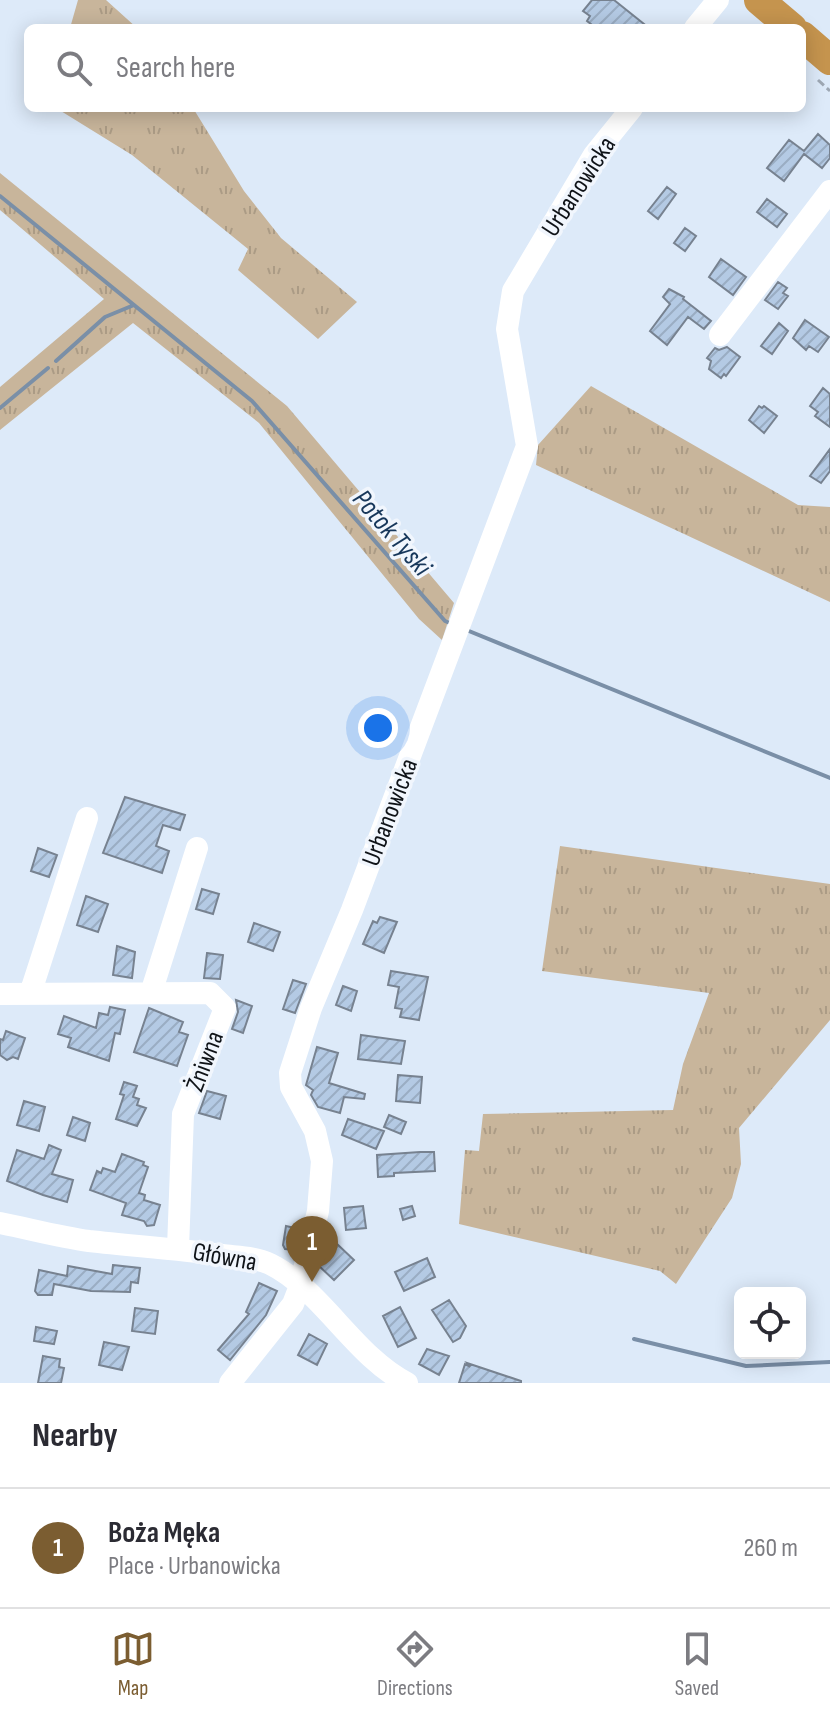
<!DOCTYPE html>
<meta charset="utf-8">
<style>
:root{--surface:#fff;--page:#f2f2f3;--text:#2b2b33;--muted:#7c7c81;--line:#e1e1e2;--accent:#7b5d31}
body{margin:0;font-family:"Sofia Sans Condensed",sans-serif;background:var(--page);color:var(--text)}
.controls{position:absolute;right:24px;bottom:24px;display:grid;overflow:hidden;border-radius:12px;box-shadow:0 4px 20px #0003}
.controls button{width:72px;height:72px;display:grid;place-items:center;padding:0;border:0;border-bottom:2px solid var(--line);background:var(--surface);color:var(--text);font:40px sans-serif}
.you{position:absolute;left:378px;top:728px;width:28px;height:28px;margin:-20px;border:6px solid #fff;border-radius:50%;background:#1a73e8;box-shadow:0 0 0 12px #1a73e833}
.badge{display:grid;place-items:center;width:52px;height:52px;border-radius:50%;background:var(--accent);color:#fff;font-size:26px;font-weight:700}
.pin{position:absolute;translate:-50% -66px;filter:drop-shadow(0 2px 4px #0008)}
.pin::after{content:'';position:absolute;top:42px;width:28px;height:24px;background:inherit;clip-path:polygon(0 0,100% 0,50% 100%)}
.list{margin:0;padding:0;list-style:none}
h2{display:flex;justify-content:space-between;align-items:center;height:104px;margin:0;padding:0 32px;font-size:34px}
h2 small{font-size:26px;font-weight:400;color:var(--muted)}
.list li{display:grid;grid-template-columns:52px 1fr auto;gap:24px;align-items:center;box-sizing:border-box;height:120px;padding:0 32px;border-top:2px solid var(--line)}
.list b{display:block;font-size:30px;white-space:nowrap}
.list p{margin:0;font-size:26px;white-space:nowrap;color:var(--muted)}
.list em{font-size:26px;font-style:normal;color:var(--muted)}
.icon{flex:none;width:44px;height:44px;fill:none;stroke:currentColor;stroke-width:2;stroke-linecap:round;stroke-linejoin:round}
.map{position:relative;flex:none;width:830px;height:1383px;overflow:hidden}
.search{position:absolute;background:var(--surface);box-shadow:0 4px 20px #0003;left:24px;right:24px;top:24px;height:88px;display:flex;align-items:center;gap:20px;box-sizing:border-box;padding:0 28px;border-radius:12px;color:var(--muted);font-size:30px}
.sheet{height:224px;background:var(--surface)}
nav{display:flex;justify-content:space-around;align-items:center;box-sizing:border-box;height:112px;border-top:2px solid var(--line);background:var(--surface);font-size:22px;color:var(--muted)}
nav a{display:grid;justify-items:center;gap:4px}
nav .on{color:var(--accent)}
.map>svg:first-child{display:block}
.grass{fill:url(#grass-tufts)}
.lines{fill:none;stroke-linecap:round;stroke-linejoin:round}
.stream{stroke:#7a8fa7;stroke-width:4}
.building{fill:url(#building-hatch);stroke:#778290;stroke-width:2}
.path{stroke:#9ea8b4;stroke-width:3;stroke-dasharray:8 4;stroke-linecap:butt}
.minor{stroke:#fff;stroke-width:22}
.highway{stroke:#c5944e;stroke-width:30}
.labels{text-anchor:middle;stroke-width:7;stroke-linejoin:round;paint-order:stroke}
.street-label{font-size:26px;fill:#0f1318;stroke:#f1f6fd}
.water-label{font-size:28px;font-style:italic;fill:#17375a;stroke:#f1f6fd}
</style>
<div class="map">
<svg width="830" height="1383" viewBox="0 0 830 1383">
<defs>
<pattern id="grass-tufts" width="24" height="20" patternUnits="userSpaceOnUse" patternTransform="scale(2)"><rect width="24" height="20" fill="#c8b59b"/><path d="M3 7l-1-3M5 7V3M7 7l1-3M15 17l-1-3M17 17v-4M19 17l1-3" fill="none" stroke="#ab9b85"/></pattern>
<pattern id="building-hatch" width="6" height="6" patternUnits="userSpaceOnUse" patternTransform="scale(2)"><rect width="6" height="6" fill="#b4cae4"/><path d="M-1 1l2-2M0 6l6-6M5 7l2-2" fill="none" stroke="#9aadc3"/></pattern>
</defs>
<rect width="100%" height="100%" fill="#ddeaf9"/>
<path class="grass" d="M78 0H106L137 28H70Z
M56 108H193L244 191 281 238 357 302 318 339 238 270 248 249 132 155Z
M0 173 287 406 454 603 442 640 419 619 259 423 133 323 0 430V387L104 299 0 210Z
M591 386 798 505 830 507V602L536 465 538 445Z
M560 846 830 884V1020L739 1128 741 1164 732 1198 676 1284 660 1271 459 1224 465 1150 479 1151 483 1114 673 1110 683 1064 709 993 542 971Z"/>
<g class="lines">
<path class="stream" d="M0 196 252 401 445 621 452 624
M56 361 105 317 134 305
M0 408 48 368
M464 629 830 778
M634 1339 746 1366 830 1362"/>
</g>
<path class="building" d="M592 0H614L649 28H596L587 21 590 16 583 11Z
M818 134 830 145V158L822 168 804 154 784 181 767 168 789 140 804 151Z
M667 187 676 194 658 219 648 211Z
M767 199 787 214 777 227 757 212Z
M685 228 696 236 685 251 674 243Z
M721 259 746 277 733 295 709 277Z
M778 282 787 288 783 293 788 296 778 309 765 300Z
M669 289 684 297 683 299 711 321 704 329 688 317 667 345 650 331 670 304 663 297Z
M805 320 829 337 818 352 809 346 806 350 793 338Z
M779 323 788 331 772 354 761 346Z
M727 347 740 357 726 376 724 374 721 378 709 369 711 361 707 358 715 348 719 350Z
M823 388 830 394V427L815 416 818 412 810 406Z
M759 406 762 408 764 406 777 416 764 433 749 420Z
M830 449V471L821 483 810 476Z
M125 797 185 815 180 830 163 825 156 846 169 851 162 873 103 853Z
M38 848 57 855 49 877 31 871Z
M202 889 219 894 213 914 196 909Z
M86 896 108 904 98 932 77 925Z
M380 917 397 922 384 953 363 944 373 921 377 923Z
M254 923 280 932 273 951 248 942Z
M117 946 135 952 132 978 113 975Z
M207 953 223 955 220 979 204 978Z
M391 971 428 977 419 1020 400 1017 402 1009 395 1008 399 987 388 985Z
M293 980 306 984 295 1013 283 1009Z
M343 986 357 991 351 1011 336 1005Z
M236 1000 252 1006 243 1033 232 1029 238 1012Z
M110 1007 125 1010 120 1034 115 1033 109 1061 68 1047 71 1038 58 1034 64 1016 96 1028 99 1013 108 1015Z
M149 1008 183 1022 179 1032 188 1035 177 1066 134 1052Z
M6 1031 25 1038 18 1059 13 1057 7 1060 0 1055V1039L3 1040Z
M361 1035 405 1041 401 1064 358 1059Z
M317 1047 338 1053 329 1083 365 1094 364 1099 344 1097 340 1113 318 1107 311 1095 313 1090 306 1085Z
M398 1075 422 1077 420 1103 396 1101Z
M124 1082 137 1086 133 1097 139 1099 137 1105 146 1108 137 1126 116 1119 124 1095 120 1094Z
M207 1091 226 1096 220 1119 199 1113Z
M24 1101 45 1107 39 1131 17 1125Z
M389 1115 406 1122 401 1134 384 1127Z
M73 1117 90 1123 85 1141 67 1135Z
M348 1119 384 1131 376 1149 342 1135Z
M49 1145 61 1150 52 1174 73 1180 67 1202 43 1195 7 1181 17 1150 44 1159Z
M420 1152H434L435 1171 394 1173V1176L378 1177 377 1155Z
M122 1154 144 1162 143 1165 148 1167 139 1193 145 1195 144 1200 160 1205 154 1225 147 1226 144 1221 122 1215 126 1203 90 1190 97 1171 101 1173 103 1168 115 1172Z
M363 1206 366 1228 346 1230 344 1208Z
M412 1206 415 1216 403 1220 400 1209Z
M286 1226 299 1229 294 1250 285 1249 283 1245Z
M336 1243 354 1260 334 1280 319 1266 321 1260Z
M427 1258 435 1277 404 1291 395 1272Z
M113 1265 140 1268 138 1283 131 1282 130 1292 91 1291 54 1284 52 1295H38L35 1291 39 1270 67 1276 68 1266 112 1274Z
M259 1283 277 1291 266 1315 230 1360 218 1350 249 1314 246 1312Z
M449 1300 466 1326 460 1338 453 1342 432 1310Z
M400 1307 416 1338 398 1347 383 1316Z
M135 1308 158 1311 155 1334 132 1331Z
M36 1327 57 1331 54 1344 34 1341Z
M309 1334 327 1344 317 1365 298 1355Z
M104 1342 129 1347 122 1370 99 1365Z
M427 1349 449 1356 439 1375 419 1364Z
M43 1356 60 1359 59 1367 64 1368 61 1383H38Z
M467 1363 521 1381V1383H459L465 1364 470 1367Z"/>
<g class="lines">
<path class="path" d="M818 80 830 91"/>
<path class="minor" d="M695 28 718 0
M720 335 830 191
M151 993 197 848
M0 994 210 993 225 1008 183 1114 178 1248
M30 994 87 818
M0 1223C30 1229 60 1237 89 1241 134 1246 178 1249 222 1255 238 1257 256 1257 270 1264 321 1289 355 1357 407 1383
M230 1383 293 1304 300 1286 318 1211 322 1161 315 1131 291 1087 290 1073 311 1008 352 910 527 446 507 329 513 291 594 155 632 108"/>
<path class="highway" d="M759 0 792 28
M802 36 830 60"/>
</g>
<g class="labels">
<g class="street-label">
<text transform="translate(578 186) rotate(-57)" y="9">Urbanowicka</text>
<text transform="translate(389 812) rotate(-69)" y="9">Urbanowicka</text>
<text transform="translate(204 1061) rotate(-69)" y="9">Żniwna</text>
<text transform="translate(225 1256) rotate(10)" y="9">Główna</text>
</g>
<g class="water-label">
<text transform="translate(393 532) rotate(49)" y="10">Potok Tyski</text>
</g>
</g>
</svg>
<div class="controls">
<button><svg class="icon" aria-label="locate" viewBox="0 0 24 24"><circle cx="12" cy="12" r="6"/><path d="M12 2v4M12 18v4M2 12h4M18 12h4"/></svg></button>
</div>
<div class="you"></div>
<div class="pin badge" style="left:312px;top:1282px">1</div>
<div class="search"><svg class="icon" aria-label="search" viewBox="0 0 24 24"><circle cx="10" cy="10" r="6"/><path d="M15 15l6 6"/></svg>Search here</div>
</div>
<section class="sheet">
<h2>Nearby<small></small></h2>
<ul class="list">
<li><span class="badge">1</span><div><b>Boża Męka</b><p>Place · Urbanowicka</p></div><em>260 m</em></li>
</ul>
</section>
<nav>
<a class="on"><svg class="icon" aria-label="map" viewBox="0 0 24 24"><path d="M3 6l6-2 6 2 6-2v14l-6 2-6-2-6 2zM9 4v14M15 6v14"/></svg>Map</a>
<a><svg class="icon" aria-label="directions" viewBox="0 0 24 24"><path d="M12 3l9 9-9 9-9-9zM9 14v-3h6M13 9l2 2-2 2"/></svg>Directions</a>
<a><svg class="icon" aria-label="saved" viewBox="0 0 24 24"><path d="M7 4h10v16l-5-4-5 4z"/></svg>Saved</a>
</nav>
